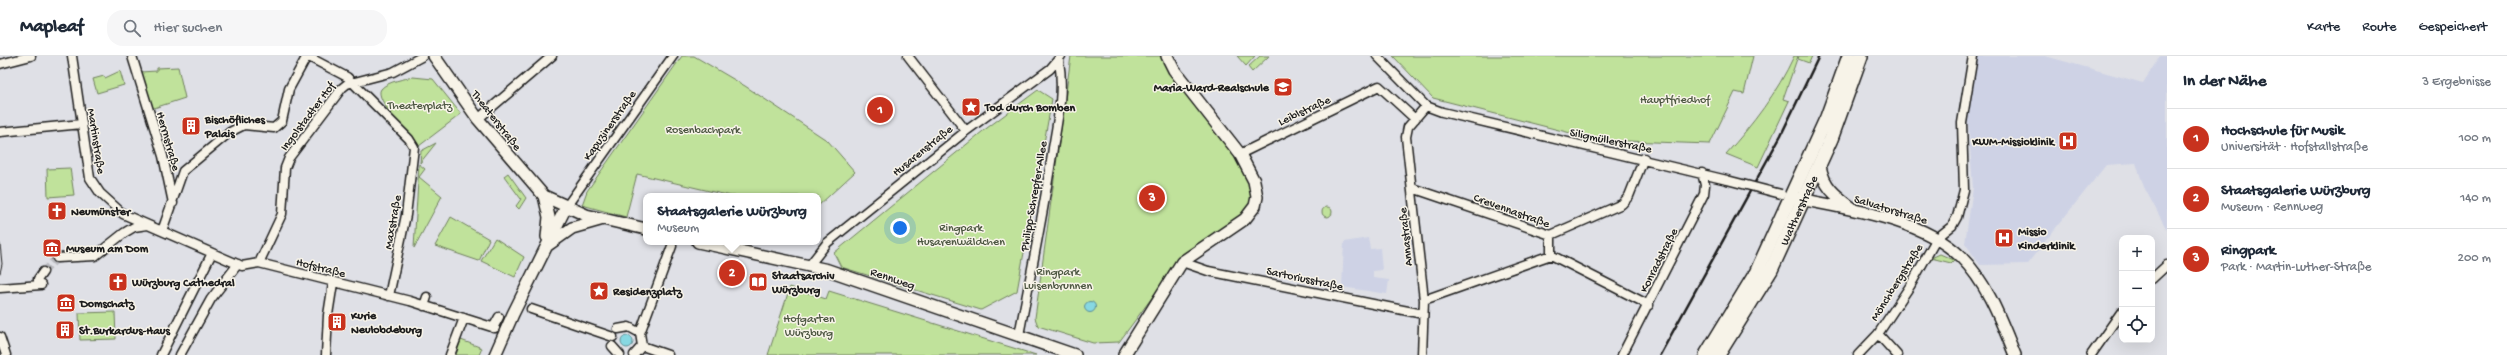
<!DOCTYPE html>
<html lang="de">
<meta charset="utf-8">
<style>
:root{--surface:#fff;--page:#f6f6f7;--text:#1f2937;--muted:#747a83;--line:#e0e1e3;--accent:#c8321e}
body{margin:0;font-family:"Gochi Hand",sans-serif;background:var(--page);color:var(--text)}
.controls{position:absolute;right:12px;bottom:12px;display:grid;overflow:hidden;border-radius:8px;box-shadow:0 4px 16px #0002}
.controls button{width:36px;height:36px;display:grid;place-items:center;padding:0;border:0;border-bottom:1px solid var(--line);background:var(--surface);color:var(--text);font:20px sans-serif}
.you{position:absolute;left:900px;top:172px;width:14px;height:14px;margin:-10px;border:3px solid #fff;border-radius:50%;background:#1a73e8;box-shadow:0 0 0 6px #1a73e833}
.badge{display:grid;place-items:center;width:26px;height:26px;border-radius:50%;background:var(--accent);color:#fff;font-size:13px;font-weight:700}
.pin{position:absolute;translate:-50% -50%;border:2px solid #fff;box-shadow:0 1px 4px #0006}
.popup{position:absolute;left:643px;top:137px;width:178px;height:52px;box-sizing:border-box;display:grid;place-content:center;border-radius:8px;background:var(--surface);filter:drop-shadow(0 1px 3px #0005);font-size:13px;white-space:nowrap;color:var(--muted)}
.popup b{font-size:15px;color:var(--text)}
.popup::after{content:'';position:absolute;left:50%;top:100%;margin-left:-8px;border:8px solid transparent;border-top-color:var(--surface)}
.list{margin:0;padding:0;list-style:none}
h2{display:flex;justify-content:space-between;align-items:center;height:52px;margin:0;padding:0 16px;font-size:17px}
h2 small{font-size:13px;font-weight:400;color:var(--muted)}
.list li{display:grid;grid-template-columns:26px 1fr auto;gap:12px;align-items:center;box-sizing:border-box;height:60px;padding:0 16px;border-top:1px solid var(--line)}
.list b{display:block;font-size:15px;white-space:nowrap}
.list p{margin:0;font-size:13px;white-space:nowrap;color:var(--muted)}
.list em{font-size:13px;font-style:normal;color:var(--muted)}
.icon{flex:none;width:22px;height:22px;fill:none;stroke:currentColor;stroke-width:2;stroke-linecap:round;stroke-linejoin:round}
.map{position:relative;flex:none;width:2167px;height:299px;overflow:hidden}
header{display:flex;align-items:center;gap:24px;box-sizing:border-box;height:56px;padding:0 20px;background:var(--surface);border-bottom:1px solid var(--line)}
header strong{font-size:19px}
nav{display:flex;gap:22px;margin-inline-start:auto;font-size:14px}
.search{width:280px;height:36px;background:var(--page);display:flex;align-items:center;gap:10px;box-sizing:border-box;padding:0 14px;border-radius:16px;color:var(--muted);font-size:15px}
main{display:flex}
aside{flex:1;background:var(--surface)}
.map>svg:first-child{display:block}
.built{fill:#ced2e5}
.green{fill:#c0e29b;stroke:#6e7f5c}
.water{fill:#87d8e2;stroke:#5c8d93}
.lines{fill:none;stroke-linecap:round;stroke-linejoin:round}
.street-tunnel{stroke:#b8b9be;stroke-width:8;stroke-dasharray:8 4;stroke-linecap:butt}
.street-casing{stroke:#1c1c1c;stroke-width:11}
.secondary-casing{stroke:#1c1c1c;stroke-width:14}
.primary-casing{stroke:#1c1c1c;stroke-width:16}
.street{stroke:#f7f3e8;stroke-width:8}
.secondary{stroke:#f7f3e8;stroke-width:11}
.primary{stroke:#f7f3e8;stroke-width:13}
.tram{stroke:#1c1c1c;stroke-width:1}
.rail{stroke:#1c1c1c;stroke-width:2.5}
.street-bridge-casing{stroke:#1c1c1c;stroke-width:11;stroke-linecap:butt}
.street-bridge{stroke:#f7f3e8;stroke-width:8}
.labels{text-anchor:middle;stroke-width:3;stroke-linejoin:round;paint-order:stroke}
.poi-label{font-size:12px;font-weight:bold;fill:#1c1c1c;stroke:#f7f3e8;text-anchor:start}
.park-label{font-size:12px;fill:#4d5742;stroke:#f7f3e8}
.street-label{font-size:12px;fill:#1c1c1c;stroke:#f7f3e8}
</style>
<header>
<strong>Mapleaf</strong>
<div class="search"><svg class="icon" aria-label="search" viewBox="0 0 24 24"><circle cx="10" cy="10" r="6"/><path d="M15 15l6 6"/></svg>Hier suchen</div>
<nav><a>Karte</a><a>Route</a><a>Gespeichert</a></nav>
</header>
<main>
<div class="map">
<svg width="2167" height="299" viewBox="0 0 2167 299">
<rect width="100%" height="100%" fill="#dfe0e6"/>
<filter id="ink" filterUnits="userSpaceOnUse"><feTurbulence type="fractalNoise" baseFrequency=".025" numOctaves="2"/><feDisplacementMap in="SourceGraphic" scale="8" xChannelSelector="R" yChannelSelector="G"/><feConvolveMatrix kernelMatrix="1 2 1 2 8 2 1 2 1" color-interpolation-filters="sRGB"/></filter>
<g filter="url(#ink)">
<path class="built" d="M1977 0H2045L2143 27 2160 0H2167V174L2144 131 2136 107 2106 109 2027 208 1980 209 1965 187 1973 132 1968 64Z
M1368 182 1370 193 1380 192 1382 214 1373 215V222L1389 224 1387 238 1342 231 1344 186Z"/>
<path class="green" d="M682 0H694L745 30 828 85 855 116 818 150V140H731L637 118 626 161 582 149 587 135Z
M1071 0H1167L1223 80 1254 133 1253 150 1243 160 1182 201 1119 286 1093 287 1038 270 1035 262Z
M1237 0H1255L1246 10Z
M1260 0H1269L1252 16 1248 11Z
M1393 0H1753L1744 38 1735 36 1710 88 1598 84 1433 42Z
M1794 0H1798L1783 43 1789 45 1758 111 1726 98C1753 68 1777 37 1794 0Z
M1799 0H1812L1809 7 1798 3Z
M178 11 185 42 151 53 140 16 157 15V12Z
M120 15 124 29 97 37 93 23 104 20 105 22Z
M413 21 433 23 461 58 419 90C411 81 373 43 381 33 388 25 405 23 413 21Z
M1038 34 1052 43 1017 235 981 254 841 211 834 197 983 75Z
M436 87 420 107 421 95Z
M419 108 425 113 419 121 442 140 414 192Z
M70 112 74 139 48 141 47 113Z
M508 117 526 142 519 153 516 150 521 143 504 120Z
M1322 156a5 5 0 1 1 10 0a5 5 0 1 1-10 0Z
M451 161 489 183 479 205 435 190Z
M495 182 524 201 515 221 481 205Z
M1940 198 1954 204 1951 207 1931 202Z
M790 231 826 243 829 235 1036 299H768Z
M115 256 116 283 80 284 79 257Z
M461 284 482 292 479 299H456Z"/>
<path class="water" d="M1084.5 251a5.5 5.5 0 1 1 11 0a5.5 5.5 0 1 1-11 0Z
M621 286a6 6 0 1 1 12 0a6 6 0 1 1-12 0Z"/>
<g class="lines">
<path class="street-tunnel" d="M43 216 57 202"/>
<g class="street-casing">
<path id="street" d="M72 0 90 122 100 137 123 158 242 210 259 207 410 245 495 272
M132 0 163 100 173 147
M307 0 347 21 409 83 414 91 406 159 389 240
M908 0 966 75
M1377 0 1426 50 1442 56 1727 124
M0 8 31 0
M478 63 552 0
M0 76 82 68
M1240 98 1379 30 1415 63
M1412 132 1551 179
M566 151 673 0
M162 175 183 115 230 76 244 69 274 72 282 65 289 33 307 0
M1551 179 1622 148 1629 140 1644 102
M1551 199 1649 249
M1551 199V179
M57 202 95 200 124 177 134 171 147 169
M1182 206 1208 215 1423 258
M259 207 282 158 285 112 289 102 342 32 347 28 393 16 423 0
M808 211 827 187 966 75 1050 13 1061 0
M2152 223 2167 209
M38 229V223L43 216
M0 232 41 229
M1424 244 1551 199
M424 250 427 241
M531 253 613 281
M493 272 499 261
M618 273 629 271 640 277 642 290 634 299
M640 277 672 190
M1878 278 1897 299
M1019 279C1031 217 1044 155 1053 92 1058 63 1064 34 1059 5
M0 281 6 299
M612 290 620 299
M642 290 668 299
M161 299 212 197
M180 299 211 243 238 208
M326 299 328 259 333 227
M450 299 464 262
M1422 299 1424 244 1406 81 1408 71 1426 50
M1622 299 1704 138 1705 129 1702 117
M1858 299 1878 278 1910 230 1937 182 1952 170 1957 161 1964 134 1962 67 1973 0
M2091 299 2122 255"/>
</g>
<g class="secondary-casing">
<path id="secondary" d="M434 0 478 63 544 140 586 159 646 173
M1820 110C1824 131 1835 139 1852 152
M544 140 549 161 547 181
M1795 142C1849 153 1921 162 1961 201 1988 228 2001 265 2015 299
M698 186 828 214 1075 299
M548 189 572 172 600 164
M495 299 513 258 566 151
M1124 299 1182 206 1245 163 1255 150 1257 141 1254 125 1240 98 1174 14 1167 0"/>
</g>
<g class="primary-casing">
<g id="primary">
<path d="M1706 299 1756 217 1827 61 1849 0"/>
<path id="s1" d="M1718 299 1771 214 1831 83 1861 0"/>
</g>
</g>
<use href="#street" class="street"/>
<use href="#secondary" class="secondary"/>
<use href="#primary" class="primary"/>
<path class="tram" d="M0 188 2 208 0 217"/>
<path class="rail" d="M1660 299 1781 79 1819 0"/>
<g class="street-bridge-casing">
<path id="street-bridge" d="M1727 124 1781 138"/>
</g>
<use href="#street-bridge" class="street-bridge"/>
</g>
</g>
<defs>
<g id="school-square" transform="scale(1)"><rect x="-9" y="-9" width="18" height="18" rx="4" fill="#c8321e" stroke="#f7f3e8"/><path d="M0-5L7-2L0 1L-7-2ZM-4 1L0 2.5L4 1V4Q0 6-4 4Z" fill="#fff"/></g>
<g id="sight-square" transform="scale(1)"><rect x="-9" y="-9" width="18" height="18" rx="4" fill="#c8321e" stroke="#f7f3e8"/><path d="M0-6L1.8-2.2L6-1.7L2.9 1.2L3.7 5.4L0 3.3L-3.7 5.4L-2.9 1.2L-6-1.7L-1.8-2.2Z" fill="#fff"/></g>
<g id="building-square" transform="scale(1)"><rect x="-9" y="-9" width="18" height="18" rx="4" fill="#c8321e" stroke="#f7f3e8"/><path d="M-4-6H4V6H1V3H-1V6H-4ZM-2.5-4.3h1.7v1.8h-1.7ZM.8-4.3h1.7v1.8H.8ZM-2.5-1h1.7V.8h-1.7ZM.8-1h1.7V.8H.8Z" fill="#fff"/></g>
<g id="hospital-square" transform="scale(1)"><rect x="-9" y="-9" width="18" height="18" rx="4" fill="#c8321e" stroke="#f7f3e8"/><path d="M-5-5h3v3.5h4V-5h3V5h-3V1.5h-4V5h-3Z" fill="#fff"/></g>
<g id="church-square" transform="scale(1)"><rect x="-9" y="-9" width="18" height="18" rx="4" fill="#c8321e" stroke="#f7f3e8"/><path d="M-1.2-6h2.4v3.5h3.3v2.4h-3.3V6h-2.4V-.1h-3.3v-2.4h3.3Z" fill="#fff"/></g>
<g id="museum-square" transform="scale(1)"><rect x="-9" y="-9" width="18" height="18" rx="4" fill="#c8321e" stroke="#f7f3e8"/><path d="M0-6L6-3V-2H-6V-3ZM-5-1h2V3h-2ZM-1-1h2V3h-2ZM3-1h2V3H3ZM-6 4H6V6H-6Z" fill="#fff"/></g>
<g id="library-square" transform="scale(1)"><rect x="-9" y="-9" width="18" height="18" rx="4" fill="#c8321e" stroke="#f7f3e8"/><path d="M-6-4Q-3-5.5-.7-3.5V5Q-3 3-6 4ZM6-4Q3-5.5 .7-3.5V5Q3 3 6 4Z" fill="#fff"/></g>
</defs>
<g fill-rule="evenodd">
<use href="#school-square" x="1283" y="31"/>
<use href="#sight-square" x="971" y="51"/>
<use href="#building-square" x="191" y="70"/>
<use href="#hospital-square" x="2068" y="85"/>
<use href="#church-square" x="57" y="155"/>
<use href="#hospital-square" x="2004" y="182"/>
<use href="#museum-square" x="52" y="192"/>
<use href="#church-square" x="118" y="226"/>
<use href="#library-square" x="758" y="226"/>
<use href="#sight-square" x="599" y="235"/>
<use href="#museum-square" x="66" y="247"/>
<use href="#building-square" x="337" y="266"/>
<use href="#building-square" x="65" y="274"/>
</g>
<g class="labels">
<g class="poi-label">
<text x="1269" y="35" text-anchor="end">Maria-Ward-Realschule</text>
<text x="985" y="55">Tod durch Bomben</text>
<text x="205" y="67">Bischöfliches<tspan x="205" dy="14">Palais</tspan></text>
<text x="2054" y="89" text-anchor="end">KWM-Missioklinik</text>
<text x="71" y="159">Neumünster</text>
<text x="2018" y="179">Missio<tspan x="2018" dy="14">Kinderklinik</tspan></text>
<text x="66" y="196">Museum am Dom</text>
<text x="772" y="223">Staatsarchiv<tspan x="772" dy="14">Würzburg</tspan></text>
<text x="132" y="230">Würzburg Cathedral</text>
<text x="613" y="239">Residenzplatz</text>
<text x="80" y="251">Domschatz</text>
<text x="351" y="263">Kurie<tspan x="351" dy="14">Neulobdeburg</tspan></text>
<text x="79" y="278">St.Burkardus-Haus</text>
</g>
<g class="park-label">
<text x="1675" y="47">Hauptfriedhof</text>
<text x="420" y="53">Theaterplatz</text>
<text x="703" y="77">Rosenbachpark</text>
<text x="961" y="175">Ringpark<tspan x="961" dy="14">Husarenwäldchen</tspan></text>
<text x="1058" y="219">Ringpark<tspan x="1058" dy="14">Luisenbrunnen</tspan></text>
<text x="809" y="266">Hofgarten<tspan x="809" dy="14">Würzburg</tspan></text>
</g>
<g class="street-label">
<text transform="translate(1304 54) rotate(-25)" y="4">Leiblstraße</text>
<text transform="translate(307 60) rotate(-53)" y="4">Ingolstadter Hof</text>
<text transform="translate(497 64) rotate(52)" y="4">Theaterstraße</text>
<text transform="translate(609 69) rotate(-55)" y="4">Kapuzinerstraße</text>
<text transform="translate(1611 84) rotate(12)" y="4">Siligmüllerstraße</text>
<text transform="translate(97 85) rotate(81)" y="4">Martinstraße</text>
<text transform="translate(169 85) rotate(74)" y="4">Herrnstraße</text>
<text transform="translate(922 94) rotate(-39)" y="4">Husarenstraße</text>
<text transform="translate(1033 140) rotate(-80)" y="4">Philipp-Schrepfer-Allee</text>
<text transform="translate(1891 153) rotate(17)" y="4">Salvatorstraße</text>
<text transform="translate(1512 154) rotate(20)" y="4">Crevennastraße</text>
<text dy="4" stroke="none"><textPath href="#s1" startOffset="166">Waltherstraße</textPath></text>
<text transform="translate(392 166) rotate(-80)" y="4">Maxstraße</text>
<text transform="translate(1405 181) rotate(-96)" y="4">Annastraße</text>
<text transform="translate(1658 204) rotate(-63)" y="4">Konradstraße</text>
<text transform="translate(321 211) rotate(14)" y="4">Hofstraße</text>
<text transform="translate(893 222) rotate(19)" y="4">Rennweg</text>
<text transform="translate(1305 222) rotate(12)" y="4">Sartoriusstraße</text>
<text transform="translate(1896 226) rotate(-58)" y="4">Mönchbergstraße</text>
</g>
</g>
</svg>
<div class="controls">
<button>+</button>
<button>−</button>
<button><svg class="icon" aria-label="locate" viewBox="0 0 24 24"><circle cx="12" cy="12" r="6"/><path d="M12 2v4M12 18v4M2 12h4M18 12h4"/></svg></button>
</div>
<div class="you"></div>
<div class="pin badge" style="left:880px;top:54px">1</div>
<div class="pin badge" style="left:732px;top:217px">2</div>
<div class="popup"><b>Staatsgalerie Würzburg</b>Museum</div>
<div class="pin badge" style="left:1152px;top:142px">3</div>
</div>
<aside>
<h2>In der Nähe<small>3 Ergebnisse</small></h2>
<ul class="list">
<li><span class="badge">1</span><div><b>Hochschule für Musik</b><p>Universität · Hofstallstraße</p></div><em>100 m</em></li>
<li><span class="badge">2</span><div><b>Staatsgalerie Würzburg</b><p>Museum · Rennweg</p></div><em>140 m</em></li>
<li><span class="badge">3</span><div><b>Ringpark</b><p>Park · Martin-Luther-Straße</p></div><em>200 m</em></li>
</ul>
</aside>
</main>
